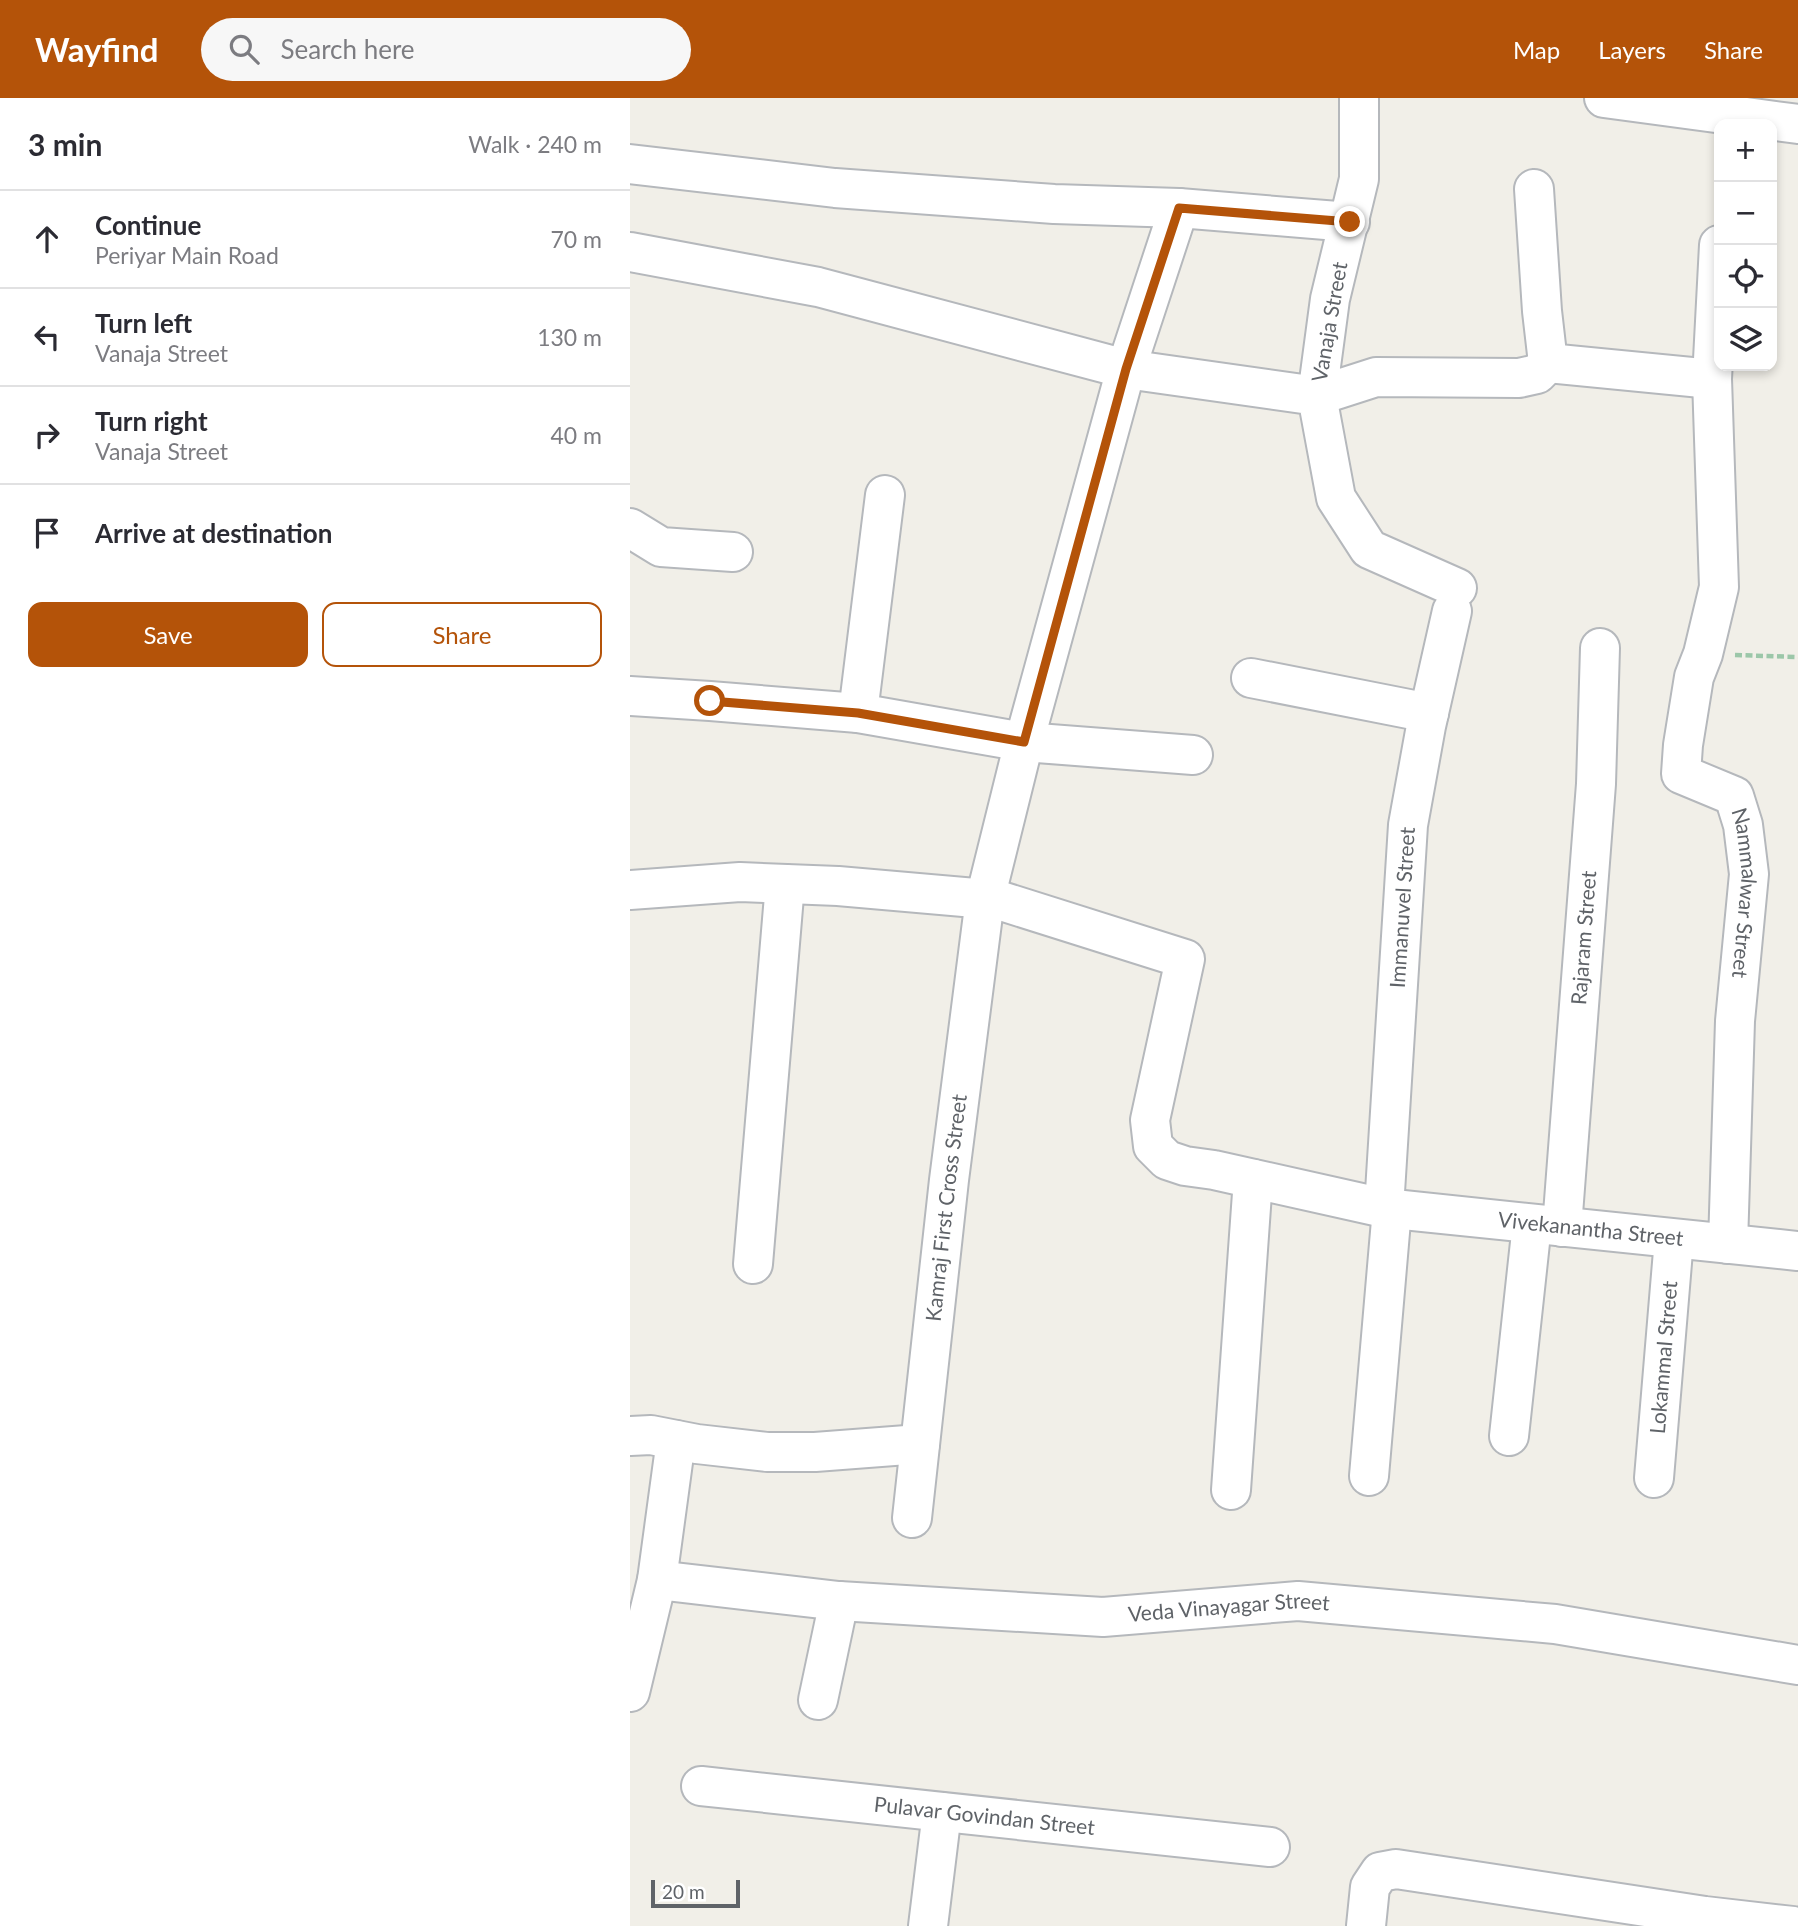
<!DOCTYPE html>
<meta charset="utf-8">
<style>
:root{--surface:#fff;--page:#f7f7f7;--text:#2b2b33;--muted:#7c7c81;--line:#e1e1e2;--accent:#b45309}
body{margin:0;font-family:Lato,sans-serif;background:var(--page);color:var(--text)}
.controls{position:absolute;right:21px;top:21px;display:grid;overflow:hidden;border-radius:14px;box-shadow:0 4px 10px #0003}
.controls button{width:63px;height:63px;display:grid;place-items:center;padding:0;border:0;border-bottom:2px solid var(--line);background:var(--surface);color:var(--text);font:35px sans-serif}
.scale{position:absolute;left:21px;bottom:18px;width:89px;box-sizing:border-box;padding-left:7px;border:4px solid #5f6368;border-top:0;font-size:19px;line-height:24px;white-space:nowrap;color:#5f6368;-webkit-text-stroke:5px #fff;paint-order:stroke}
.stop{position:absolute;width:21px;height:21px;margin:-16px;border:5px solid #b45309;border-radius:50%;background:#fff}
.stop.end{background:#b45309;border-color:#fff;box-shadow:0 2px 7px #0008}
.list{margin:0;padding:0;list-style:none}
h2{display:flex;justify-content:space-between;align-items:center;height:91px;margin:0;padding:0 28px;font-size:30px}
h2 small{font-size:23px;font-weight:400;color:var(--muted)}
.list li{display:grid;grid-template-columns:46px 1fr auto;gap:21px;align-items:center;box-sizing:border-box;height:98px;padding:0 28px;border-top:2px solid var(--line)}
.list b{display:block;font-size:26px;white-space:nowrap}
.list p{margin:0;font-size:23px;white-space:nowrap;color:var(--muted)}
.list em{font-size:23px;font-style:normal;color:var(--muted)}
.actions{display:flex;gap:14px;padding:21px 28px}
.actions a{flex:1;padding:16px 0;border:2px solid var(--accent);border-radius:14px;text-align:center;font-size:24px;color:var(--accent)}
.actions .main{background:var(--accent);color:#fff}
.icon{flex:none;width:38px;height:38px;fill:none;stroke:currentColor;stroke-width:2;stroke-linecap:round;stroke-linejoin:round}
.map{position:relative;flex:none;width:1168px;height:1828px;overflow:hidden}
header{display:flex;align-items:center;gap:42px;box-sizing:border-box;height:98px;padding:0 35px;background:var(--accent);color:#fff}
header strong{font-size:33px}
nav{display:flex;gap:38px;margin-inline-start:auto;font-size:24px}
.search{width:490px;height:63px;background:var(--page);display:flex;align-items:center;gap:18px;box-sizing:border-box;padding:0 24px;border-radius:38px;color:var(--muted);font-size:26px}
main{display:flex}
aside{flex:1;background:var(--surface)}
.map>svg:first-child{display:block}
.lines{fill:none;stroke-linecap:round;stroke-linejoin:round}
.minor-casing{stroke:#b5b8bc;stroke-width:42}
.path{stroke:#9cc7a9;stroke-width:4.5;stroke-dasharray:7 3.5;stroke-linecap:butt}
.minor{stroke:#fff;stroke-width:38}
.route{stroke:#b45309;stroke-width:9}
.labels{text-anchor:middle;stroke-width:7;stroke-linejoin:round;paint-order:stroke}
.street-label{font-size:21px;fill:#5f6368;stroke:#fff}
</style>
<header>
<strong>Wayfind</strong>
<div class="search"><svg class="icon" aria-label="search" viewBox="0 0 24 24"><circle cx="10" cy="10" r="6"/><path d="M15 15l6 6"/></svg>Search here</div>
<nav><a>Map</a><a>Layers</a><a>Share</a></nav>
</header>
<main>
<aside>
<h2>3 min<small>Walk · 240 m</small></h2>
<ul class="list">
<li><svg class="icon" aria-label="ahead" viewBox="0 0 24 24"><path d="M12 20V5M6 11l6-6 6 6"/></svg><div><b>Continue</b><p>Periyar Main Road</p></div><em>70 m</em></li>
<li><svg class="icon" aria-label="left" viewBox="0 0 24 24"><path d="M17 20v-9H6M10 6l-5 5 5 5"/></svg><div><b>Turn left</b><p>Vanaja Street</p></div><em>130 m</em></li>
<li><svg class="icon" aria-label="right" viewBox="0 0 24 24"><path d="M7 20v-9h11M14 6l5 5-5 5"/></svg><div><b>Turn right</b><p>Vanaja Street</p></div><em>40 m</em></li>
<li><svg class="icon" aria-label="arrive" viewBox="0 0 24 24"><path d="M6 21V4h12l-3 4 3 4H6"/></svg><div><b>Arrive at destination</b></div></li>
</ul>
<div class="actions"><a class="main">Save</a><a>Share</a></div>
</aside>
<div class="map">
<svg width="1168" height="1828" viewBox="0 0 1168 1828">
<rect width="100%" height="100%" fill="#f1efe8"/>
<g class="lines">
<g class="minor-casing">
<g id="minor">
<path d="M729 0V81L700 201 687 298 746 279 889 280 907 276 918 265"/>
<path d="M974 0 1168 26"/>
<path d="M0 66 205 90 424 106 549 110 720 124"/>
<path d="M904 91 912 213 918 265 1082 281"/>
<path id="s1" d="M1089 147 1082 281 1089 489 1073 556 1064 579 1053 647 1051 676 1104 698 1113 727 1119 776 1105 923 1098 1146"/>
<path d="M0 154 188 189 496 271 687 298 706 400 739 451 827 490"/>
<path d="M0 430 31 449 103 454"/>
<path d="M621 580 799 615"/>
<path d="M0 598 80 603 228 615 394 644 563 657"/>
<path d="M228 615 255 397"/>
<path id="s2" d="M0 792 110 784 208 788 368 802 555 861 520 1022 523 1048 537 1062 555 1068 584 1072 754 1110 1168 1153"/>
<path id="s3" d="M754 1110 778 727 796 628 822 513"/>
<path id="s4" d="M932 1129 966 686 970 550"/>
<path d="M123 1166 155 786"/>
<path d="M0 1338 21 1337 67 1346 137 1354H185L290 1346"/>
<path d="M879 1338 902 1126"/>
<path d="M739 1378 762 1111"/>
<path id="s5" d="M1024 1380 1044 1141"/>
<path d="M601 1392 623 1081"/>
<path id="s6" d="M282 1420 319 1082 355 801 394 644 496 271 549 110"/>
<path id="s7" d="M27 1482 209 1503 473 1519 668 1503 925 1526 1168 1567"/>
<path d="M0 1594 27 1482 46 1342"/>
<path d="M188 1602 209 1503"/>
<path id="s8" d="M71 1688 640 1749"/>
<path d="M298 1828 312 1714"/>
<path d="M736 1828 740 1789 750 1774 766 1771 1075 1818 1163 1828"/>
</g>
</g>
<path class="path" d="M1105 557 1168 559"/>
<use href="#minor" class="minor"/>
</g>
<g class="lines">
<path class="route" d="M80 603 228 615 394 644 496 271 549 110 720 124"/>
</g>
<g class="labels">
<g class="street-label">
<text transform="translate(700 224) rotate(-80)" y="7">Vanaja Street</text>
<text dy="7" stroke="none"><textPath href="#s1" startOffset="690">Nammalwar Street</textPath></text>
<text dy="7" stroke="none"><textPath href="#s3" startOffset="301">Immanuvel Street</textPath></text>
<text dy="7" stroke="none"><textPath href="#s4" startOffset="290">Rajaram Street</textPath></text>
<text dy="7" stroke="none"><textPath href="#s6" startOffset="312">Kamraj First Cross Street</textPath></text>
<text dy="7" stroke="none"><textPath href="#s2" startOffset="1206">Vivekanantha Street</textPath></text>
<text dy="7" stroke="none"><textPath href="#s5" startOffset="121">Lokammal Street</textPath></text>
<text dy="7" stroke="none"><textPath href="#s7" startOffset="574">Veda Vinayagar Street</textPath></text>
<text dy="7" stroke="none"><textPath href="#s8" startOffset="285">Pulavar Govindan Street</textPath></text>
</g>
</g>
</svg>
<div class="controls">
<button>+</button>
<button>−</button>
<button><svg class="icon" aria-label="locate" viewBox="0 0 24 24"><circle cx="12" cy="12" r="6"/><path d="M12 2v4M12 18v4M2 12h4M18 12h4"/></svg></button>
<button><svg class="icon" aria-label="layers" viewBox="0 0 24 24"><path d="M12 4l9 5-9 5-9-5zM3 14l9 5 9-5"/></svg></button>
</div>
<div class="scale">20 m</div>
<div class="stop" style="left:80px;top:603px"></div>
<div class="stop end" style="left:720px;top:124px"></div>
</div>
</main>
